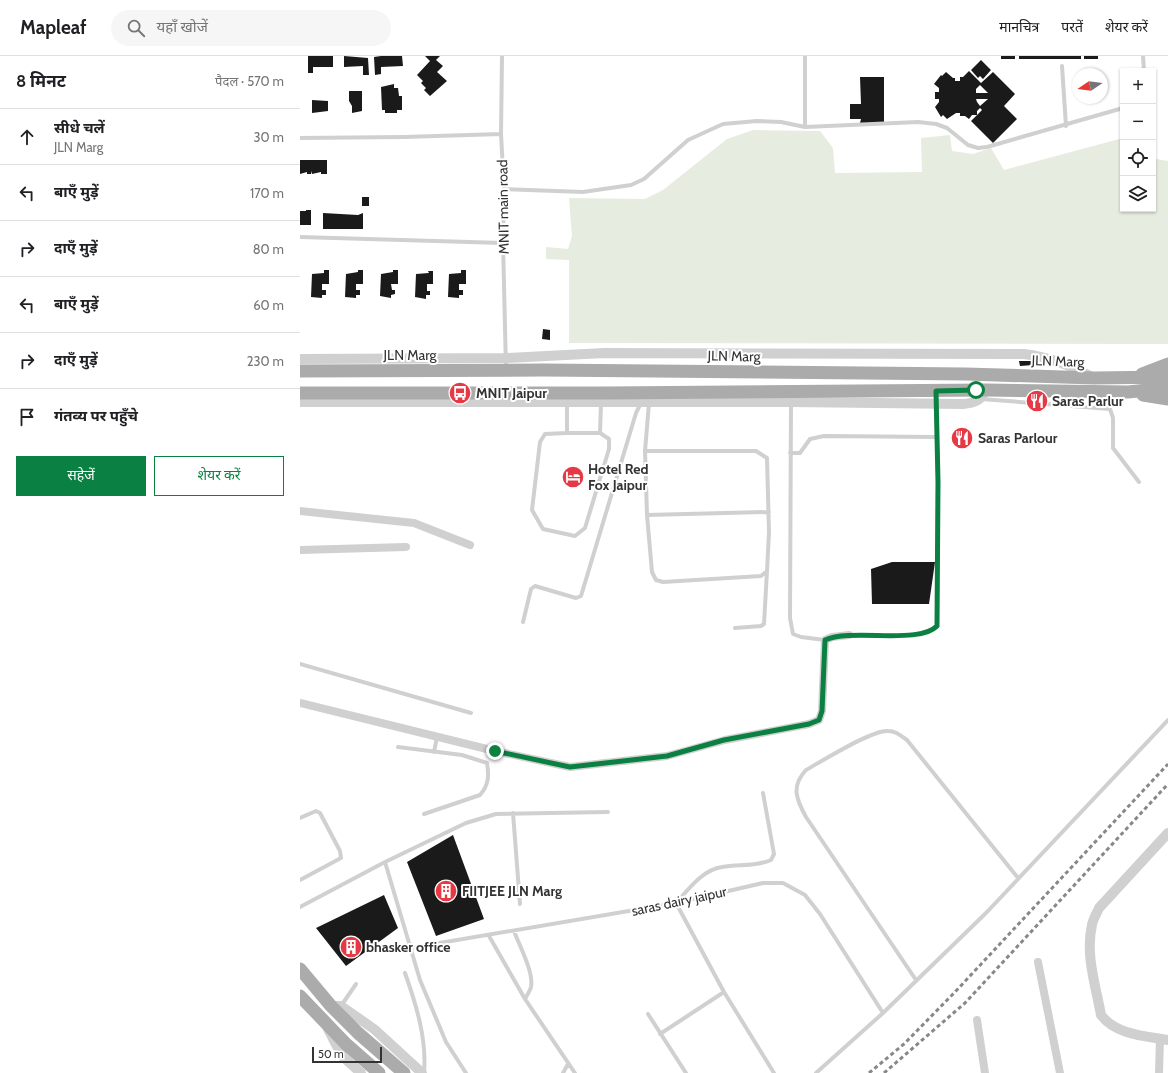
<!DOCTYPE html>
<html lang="hi">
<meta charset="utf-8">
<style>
:root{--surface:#fff;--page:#f6f6f6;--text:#202124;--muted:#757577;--line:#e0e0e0;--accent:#0b8043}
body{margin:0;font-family:Cabin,"Noto Sans Devanagari",sans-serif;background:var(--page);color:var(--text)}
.controls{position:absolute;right:12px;top:12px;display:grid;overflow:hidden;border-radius:0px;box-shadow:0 1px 3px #0004}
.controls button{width:36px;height:36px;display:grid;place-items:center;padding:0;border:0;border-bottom:1px solid var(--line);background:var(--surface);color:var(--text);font:20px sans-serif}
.compass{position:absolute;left:772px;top:12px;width:36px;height:36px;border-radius:50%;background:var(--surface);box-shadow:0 1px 3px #0004;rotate:257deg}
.scale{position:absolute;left:12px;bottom:10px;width:70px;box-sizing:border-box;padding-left:4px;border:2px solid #333;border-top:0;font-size:11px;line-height:14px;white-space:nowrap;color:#333;-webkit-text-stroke:3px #fff;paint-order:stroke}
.stop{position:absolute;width:12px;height:12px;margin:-9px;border:3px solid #0b8043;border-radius:50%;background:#fff}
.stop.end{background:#0b8043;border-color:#fff;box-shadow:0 1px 4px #0008}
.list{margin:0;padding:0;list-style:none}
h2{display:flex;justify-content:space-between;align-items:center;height:52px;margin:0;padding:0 16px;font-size:17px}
h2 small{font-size:13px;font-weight:400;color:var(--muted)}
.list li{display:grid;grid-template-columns:26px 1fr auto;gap:12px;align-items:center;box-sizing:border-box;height:56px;padding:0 16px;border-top:1px solid var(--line)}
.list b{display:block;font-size:15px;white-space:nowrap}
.list p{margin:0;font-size:13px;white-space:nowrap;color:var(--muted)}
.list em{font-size:13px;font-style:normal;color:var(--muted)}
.actions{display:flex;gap:8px;padding:12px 16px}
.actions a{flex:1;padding:9px 0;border:1px solid var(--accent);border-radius:0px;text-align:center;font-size:14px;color:var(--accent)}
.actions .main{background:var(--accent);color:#fff}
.icon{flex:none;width:22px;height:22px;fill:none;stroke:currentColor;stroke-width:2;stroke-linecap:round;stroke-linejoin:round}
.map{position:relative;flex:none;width:868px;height:1017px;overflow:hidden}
header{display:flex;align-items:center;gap:24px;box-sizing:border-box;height:56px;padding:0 20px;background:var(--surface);border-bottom:1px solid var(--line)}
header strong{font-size:19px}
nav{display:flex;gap:22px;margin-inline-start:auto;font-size:14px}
.search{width:280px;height:36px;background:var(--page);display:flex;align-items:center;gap:10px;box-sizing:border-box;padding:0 14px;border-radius:22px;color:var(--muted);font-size:15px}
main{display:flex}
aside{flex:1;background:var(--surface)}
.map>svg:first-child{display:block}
.green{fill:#e6ecdf}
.building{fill:#1a1a1a;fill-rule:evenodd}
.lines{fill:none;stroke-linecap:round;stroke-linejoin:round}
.service{stroke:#d0d0d0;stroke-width:4}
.minor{stroke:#d0d0d0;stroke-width:8}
.tertiary{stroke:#d0d0d0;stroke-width:10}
.primary{stroke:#ababab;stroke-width:13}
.rail{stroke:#888;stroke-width:3;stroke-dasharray:4 3;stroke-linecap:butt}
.route{stroke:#0b8043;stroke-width:5}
.labels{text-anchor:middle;stroke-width:4;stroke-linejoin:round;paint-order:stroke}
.street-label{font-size:14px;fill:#333;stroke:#fff}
.poi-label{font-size:14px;font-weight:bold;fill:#333;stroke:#fff;text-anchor:start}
</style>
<header>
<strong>Mapleaf</strong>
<div class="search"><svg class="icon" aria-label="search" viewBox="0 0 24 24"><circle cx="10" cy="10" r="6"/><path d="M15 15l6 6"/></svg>यहाँ खोजें</div>
<nav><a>मानचित्र</a><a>परतें</a><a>शेयर करें</a></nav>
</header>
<main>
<aside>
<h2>8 मिनट<small>पैदल · 570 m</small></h2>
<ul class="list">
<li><svg class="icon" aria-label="ahead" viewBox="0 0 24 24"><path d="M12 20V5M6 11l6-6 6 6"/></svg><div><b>सीधे चलें</b><p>JLN Marg</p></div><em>30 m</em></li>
<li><svg class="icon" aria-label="left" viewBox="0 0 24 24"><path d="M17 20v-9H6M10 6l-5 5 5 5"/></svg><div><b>बाएँ मुड़ें</b></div><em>170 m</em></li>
<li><svg class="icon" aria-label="right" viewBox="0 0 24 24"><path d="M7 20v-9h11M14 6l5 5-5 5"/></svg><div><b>दाएँ मुड़ें</b></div><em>80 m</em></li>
<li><svg class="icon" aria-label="left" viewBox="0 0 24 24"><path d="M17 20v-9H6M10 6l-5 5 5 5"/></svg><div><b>बाएँ मुड़ें</b></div><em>60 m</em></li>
<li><svg class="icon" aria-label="right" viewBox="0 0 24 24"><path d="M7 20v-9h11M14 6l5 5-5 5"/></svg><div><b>दाएँ मुड़ें</b></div><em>230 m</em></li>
<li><svg class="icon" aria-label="arrive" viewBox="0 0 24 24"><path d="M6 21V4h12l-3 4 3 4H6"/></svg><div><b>गंतव्य पर पहुँचे</b></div></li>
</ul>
<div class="actions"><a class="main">सहेजें</a><a>शेयर करें</a></div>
</aside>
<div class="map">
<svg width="868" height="1017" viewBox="0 0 868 1017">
<rect width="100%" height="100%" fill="#fff"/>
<path class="green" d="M856 73V103L868 105V288L269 287V204L246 203V191L268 193 272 180 269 142 345 143 363 134 427 83 453 74 520 75 533 92 535 117 622 116 621 82 650 79 652 95 673 98 691 92 704 114 823 82V153H853V74Z"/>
<path class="building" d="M8 0H33V11H13V17H8Z
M44 0 68 2 69 19H63V10L44 11Z
M81 0H102L103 10 81 11V18L75 19 74 1Z
M125 0H140L136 4 143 10 137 16 147 25 130 40 124 34 126 32 121 27 123 25 117 19 130 5Z
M701 0H715V3H701Z
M719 0H781V3H719Z
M784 0H798V3H784Z
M681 4 691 14 683 23 680 20 678 22 671 14Z
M669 15 681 27 693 16 715 38 704 50 717 63 693 87 671 65 682 54 680 52 677 55V59H672L669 63 665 60H660V57H656L647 63 643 59 641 61 635 51 639 46V43H635V36H639V32L634 28 641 19 642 20 646 16 653 22H655V25H660V21H663ZM680 29 688 37H676V33ZM676 43H688L680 50 677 46Z
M560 21H584V68L560 67 561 63H550V48H561Z
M94 28V32H98L99 40H102V54H97V57H85V54H82L81 31Z
M49 35H62V55L52 57V50L49 45Z
M12 44 28 45V55L12 57Z
M0 104H27V118H21V116L12 118V115L11 118H7V116L0 118Z
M62 141H69V150H62Z
M6 154H11V169H0V155H6Z
M23 157 58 159 63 157V173H23Z
M24 214H29V228H22V234H26V239H22V242L11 241 12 218 24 217Z
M58 214H63V228H56V234H60V239H56V242L45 241 46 218 58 216Z
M93 214H98V228H91L92 234H95V238L91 239V242L80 240 81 218 93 216Z
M161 214H166V228H159V234H163V239H159V242L148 241 149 218 161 217Z
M128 215H133V228H127V235H130V239H126V243L115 241 116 218 129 217Z
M243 273 250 274V284L242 283Z
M719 305H734V309L720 310Z
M592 506H635L629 548H572L571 513Z
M153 779 184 863 136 880 107 806Z
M84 839 98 872 46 910 16 872Z"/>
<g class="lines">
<path class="service" d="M202 0 201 78 204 133 203 187 206 313
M843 0 844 15
M762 10 766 70
M505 71V0
M0 82 104 81 201 78
M204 133 283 136 331 129 344 123 388 84 423 68 457 65 481 66 505 71 618 66 636 68 647 72 668 89 678 92 687 91 823 52
M0 181 203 187
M681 343 810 353 813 362V392L839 426
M491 346 490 562 493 578 501 581 525 584
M267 377H300L309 383V393L285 472 275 480 243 473 232 454 240 386 245 378Z
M267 377V346
M300 377 301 347
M345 395H456L467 402 469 476 467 515 461 520 363 526 356 524 352 516 347 459 345 395 349 347
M490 397H500L510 383 524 380 637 381
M347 459 469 456
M223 566 231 533 235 530 276 542 281 540 336 357 341 347
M435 572 461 570 464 568 467 515
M549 579C570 579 623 584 637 570L638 426 636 337
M0 608 171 657
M98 691 162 699 187 707C189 719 189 729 180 739L124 758
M134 696 137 681
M463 737 474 798 471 804C455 811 439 808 422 811 402 814 389 833 376 847L424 936 474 1017
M213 757 220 848
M0 762 16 755 20 757 40 795 41 802 0 824
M0 851 85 806
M214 875C219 889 234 916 231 931 230 935 227 939 225 943
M189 880 225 943 275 1017
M110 892 376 847 463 827H483L505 839 520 858 583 957
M105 917C116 948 127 983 124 1017
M616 924 506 761C496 743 491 730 506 714 522 705 573 673 588 675 596 675 600 679 607 684L718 822
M41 950 56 928
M348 958 386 1017
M360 978 424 936
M166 1017 146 986 120 924 85 806 166 767 196 758 308 756
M263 1017 268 1008
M516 1017 583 957 686 857 868 664"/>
<path class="minor" d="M0 455 114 467 170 489
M0 494 106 491
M0 647 195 695 270 711 367 700 425 684 509 668 519 664 522 655 525 584 532 581 549 579
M738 906 760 1017
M677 964 685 1017
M859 1017 860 982"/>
<path class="tertiary" d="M0 303 206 302 304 297 724 298C749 301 769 309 792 321
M0 346H491L663 348C675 347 680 345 686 334
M868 777 799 852C797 857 793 863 792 869 785 898 796 931 801 959 816 979 845 980 868 984
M31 950H41L74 973 122 1017
M28 973 42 1000 61 1017"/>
<path class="primary" d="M0 315 243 314 666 318 794 322 868 321
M842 318 868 308
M0 337H307L686 334 828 336 868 332
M843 339 868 343
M0 913 31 950 58 977 104 1017
M0 940 46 988 79 1017"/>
<path class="rail" d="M569 1017 604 988 655 936 868 708
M584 1017 665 947 868 728"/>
</g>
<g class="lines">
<path class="route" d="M195 695 270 711 367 700 424 684 509 668 519 664 522 655 525 584C552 572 619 589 637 570L638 426 636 335 676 334"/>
</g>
<defs>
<g id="bus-disc" transform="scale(1.15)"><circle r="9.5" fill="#e63946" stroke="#fff"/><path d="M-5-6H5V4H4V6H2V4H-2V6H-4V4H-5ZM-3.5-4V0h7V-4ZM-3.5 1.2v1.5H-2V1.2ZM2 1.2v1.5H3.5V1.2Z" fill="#fff"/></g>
<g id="restaurant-disc" transform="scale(1.15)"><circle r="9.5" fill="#e63946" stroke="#fff"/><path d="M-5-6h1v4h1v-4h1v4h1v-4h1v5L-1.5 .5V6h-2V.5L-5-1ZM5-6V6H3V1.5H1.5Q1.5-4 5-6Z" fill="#fff"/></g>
<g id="hotel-disc" transform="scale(1.15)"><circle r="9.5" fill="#e63946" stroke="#fff"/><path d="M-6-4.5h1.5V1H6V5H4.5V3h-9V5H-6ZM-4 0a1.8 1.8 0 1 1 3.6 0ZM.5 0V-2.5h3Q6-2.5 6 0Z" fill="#fff"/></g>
<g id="building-disc" transform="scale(1.15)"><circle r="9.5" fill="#e63946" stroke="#fff"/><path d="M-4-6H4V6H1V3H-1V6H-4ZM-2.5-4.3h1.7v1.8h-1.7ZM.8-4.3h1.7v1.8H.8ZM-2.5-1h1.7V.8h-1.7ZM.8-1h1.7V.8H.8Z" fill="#fff"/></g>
</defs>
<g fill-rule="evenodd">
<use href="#bus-disc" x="160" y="337"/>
<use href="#restaurant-disc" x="737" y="345"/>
<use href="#restaurant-disc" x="662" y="382"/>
<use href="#hotel-disc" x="273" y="421"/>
<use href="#building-disc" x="146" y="835"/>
<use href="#building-disc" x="51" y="891"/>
</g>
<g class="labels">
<g class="street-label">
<text transform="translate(203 151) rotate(-91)" y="5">MNIT main road</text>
<text x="110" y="304">JLN Marg</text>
<text transform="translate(434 300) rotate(1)" y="5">JLN Marg</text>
<text transform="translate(758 305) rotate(2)" y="5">JLN Marg</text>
<text transform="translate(379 845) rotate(-12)" y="5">saras dairy jaipur</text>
</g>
<g class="poi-label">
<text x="176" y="342">MNIT Jaipur</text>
<text x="752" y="350">Saras Parlur</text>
<text x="678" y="387">Saras Parlour</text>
<text x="288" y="418">Hotel Red<tspan x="288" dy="16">Fox Jaipur</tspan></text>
<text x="162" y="840">FIITJEE JLN Marg</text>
<text x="66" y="896">bhasker office</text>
</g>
</g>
</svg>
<div class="controls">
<button>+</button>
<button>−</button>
<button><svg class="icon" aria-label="locate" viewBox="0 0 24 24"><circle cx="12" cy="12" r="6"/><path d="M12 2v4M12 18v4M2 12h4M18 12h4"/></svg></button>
<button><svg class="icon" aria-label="layers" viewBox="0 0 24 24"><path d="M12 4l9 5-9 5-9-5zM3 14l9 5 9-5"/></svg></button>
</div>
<svg class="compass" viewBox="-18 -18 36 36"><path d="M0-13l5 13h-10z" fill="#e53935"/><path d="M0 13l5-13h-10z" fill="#757577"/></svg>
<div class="scale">50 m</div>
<div class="stop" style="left:676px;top:334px"></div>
<div class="stop end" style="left:195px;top:695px"></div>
</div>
</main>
